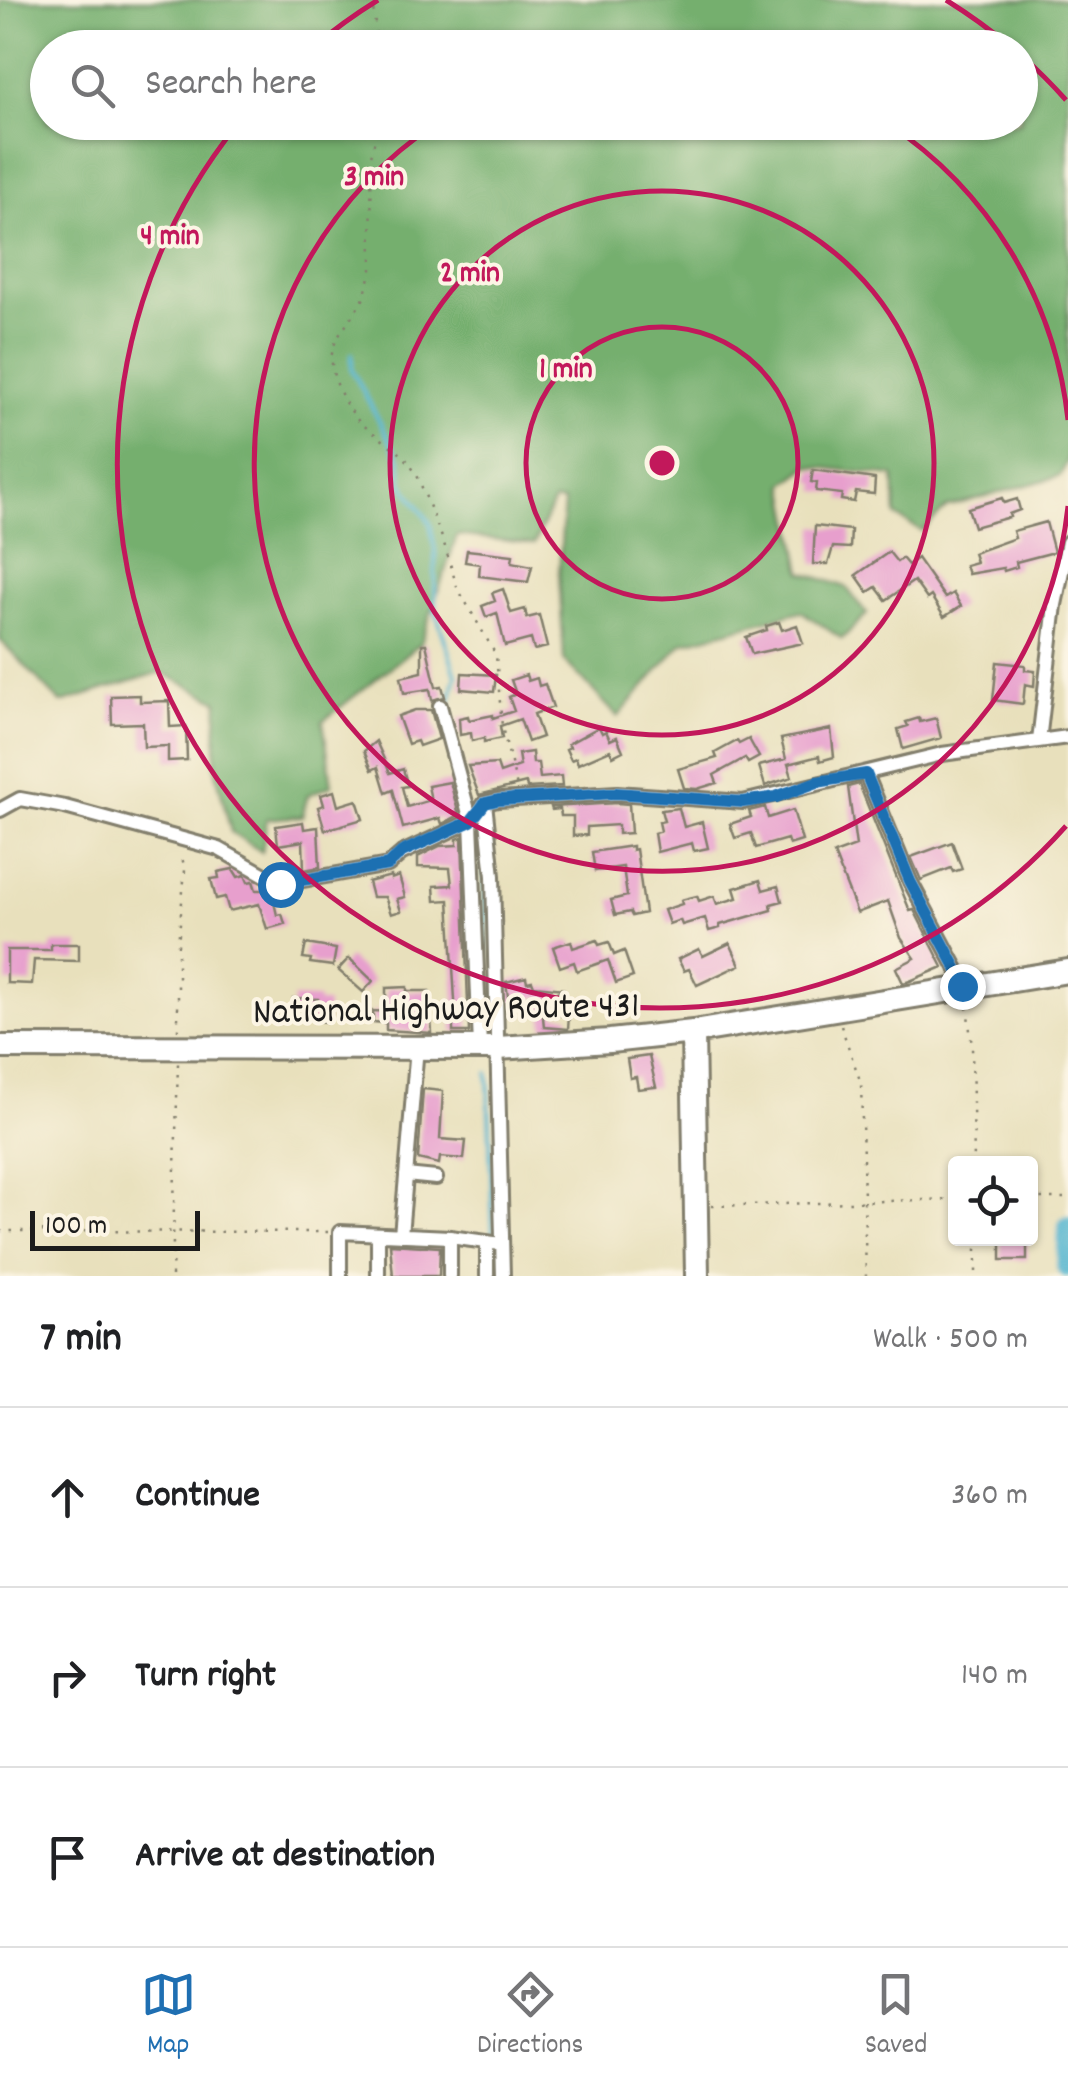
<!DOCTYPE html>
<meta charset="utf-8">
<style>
:root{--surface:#fff;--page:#f2f2f2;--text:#202124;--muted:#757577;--line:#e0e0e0;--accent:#1f6fb2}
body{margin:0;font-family:Dekko,sans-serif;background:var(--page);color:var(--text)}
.controls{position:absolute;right:30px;bottom:30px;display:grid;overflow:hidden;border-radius:10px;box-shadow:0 2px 8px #0004}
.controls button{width:90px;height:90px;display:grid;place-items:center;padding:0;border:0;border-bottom:2px solid var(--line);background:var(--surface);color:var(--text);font:50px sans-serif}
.scale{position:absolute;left:30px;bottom:25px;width:170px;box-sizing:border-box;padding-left:10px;border:5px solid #1c1c1c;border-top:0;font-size:28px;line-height:35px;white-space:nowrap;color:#1c1c1c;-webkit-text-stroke:8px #fcf5e5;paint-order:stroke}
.stop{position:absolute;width:30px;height:30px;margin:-22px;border:8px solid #1f6fb2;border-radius:50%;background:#fff}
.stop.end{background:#1f6fb2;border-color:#fff;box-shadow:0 2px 10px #0008}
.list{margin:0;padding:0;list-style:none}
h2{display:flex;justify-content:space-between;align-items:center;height:130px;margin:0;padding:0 40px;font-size:42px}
h2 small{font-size:32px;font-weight:400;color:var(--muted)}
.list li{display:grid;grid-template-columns:65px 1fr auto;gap:30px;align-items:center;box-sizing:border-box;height:180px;padding:0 40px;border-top:2px solid var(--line)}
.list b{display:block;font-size:38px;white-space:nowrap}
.list em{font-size:32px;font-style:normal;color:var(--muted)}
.icon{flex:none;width:55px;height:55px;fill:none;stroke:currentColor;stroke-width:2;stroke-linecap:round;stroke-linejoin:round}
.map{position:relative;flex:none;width:1068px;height:1276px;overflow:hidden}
.search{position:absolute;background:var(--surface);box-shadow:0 2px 8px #0004;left:30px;right:30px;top:30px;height:110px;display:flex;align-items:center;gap:25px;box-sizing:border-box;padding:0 35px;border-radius:55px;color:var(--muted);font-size:38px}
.sheet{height:670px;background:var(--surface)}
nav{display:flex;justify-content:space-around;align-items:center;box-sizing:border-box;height:140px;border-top:2px solid var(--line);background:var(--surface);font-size:28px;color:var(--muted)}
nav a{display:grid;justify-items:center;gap:5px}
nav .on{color:var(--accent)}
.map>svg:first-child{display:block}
.forest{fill:#74af6e;stroke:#486645;stroke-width:2.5;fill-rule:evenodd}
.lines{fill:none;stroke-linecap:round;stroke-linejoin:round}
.stream{stroke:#50b3cf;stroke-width:4}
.river{stroke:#50b3cf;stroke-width:20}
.building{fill:#e79fcd}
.street-casing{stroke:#827e6c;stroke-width:18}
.highway-casing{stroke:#827e6c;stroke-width:28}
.path{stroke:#827e6c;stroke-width:2.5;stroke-dasharray:2.5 8;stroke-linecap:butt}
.street{stroke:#fff;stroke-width:12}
.highway{stroke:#fff;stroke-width:22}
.route{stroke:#1f6fb2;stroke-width:12}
.ring{fill:none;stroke:#c2185b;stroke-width:5}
.labels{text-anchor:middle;stroke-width:8;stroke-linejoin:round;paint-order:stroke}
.street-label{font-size:38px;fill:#1c1c1c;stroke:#fcf5e5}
.centre{fill:#c2185b;stroke:#fcf5e5;stroke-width:5}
.ring-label{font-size:30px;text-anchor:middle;font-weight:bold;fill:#c2185b;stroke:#fcf5e5;stroke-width:8;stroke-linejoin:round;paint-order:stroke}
</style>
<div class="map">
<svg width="1068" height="1276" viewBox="0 0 1068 1276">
<rect width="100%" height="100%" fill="#fcf5e5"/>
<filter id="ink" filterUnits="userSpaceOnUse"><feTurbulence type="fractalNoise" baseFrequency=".01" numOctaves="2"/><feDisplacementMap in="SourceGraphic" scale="20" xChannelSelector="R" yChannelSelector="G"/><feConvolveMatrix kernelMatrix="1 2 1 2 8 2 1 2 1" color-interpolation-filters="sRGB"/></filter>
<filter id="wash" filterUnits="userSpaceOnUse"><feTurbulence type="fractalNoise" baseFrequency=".0048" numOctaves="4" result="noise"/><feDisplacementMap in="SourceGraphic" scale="40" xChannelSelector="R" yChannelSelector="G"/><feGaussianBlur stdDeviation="2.25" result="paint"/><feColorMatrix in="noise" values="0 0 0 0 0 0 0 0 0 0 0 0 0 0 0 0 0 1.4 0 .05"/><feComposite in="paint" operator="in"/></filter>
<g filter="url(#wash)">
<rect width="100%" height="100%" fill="#e8e0bc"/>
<path class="forest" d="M0 0H1068V460L1060 476 947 507 922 531 896 516 894 476 809 466 785 484 802 572 846 587 867 614 842 639 801 611 682 643 618 717 564 660 559 573 564 502 554 501 534 544 457 535 421 643 323 721 332 785 308 795 302 816 267 819 262 852 231 832 215 768 218 701 161 672 61 703 0 640ZM48 48H1020V122H48Z"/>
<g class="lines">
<path class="stream" d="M352 354V370L400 460 402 483 430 523 435 550V609L456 675 449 705 454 734
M477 820 485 879 488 1033
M488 1073 493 1238
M493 1248 495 1276"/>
<path class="river" d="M1066 1267 1068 1226"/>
</g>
<g id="blocks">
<path class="building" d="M813 470 875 479 874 494 856 492 854 502 841 500 842 494 816 491 817 483 811 482Z
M1002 498 1004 503 1017 499 1020 510 1009 514 1010 517 974 527 968 508Z
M1046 522 1054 552 1016 562 1017 567 1004 571 1003 568 968 574 965 565 976 562 973 553 1015 538 1013 531Z
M815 526 851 530 850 548 833 547 828 564H813Z
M467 550 513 555 512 562 532 566 528 582 479 576 480 564 465 562Z
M889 552 897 562 902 558 908 565 917 558 945 598 953 593 961 606 944 617 931 596 927 599 914 581 886 600 876 587 868 592 856 575Z
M503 589 511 613 525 609 527 618 539 615 547 647 534 650 531 639 505 646 497 613 486 617 482 606 495 601 492 593Z
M779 622 782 630 797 625 803 643 752 654 746 637 767 630 766 626Z
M422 644H426L436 687 442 686 445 697 432 700 430 689 404 693 401 677 422 672Z
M997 662 1025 665V670L1035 671 1034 686 1025 684 1023 704 993 700Z
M462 673 496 675 494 692 461 689Z
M526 675 528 681 537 678 539 686 545 684 553 707 534 714 542 737 528 742 520 719 500 726 502 738 484 742V738L472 741 471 733 460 735 459 718 468 716 469 720 493 715V718L514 711 509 697 516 694 511 680Z
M140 695V702L169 701 170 727 186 726 187 760 168 761V746L144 747 143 723 112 724 111 696Z
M415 710H431L439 739 419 746 417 741 408 744 398 716Z
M919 718 920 722 936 718 941 738 903 749 898 729 908 726 906 722Z
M599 727 602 733 606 731 610 740 617 737 623 751 613 756 610 750 578 764 576 758 571 760 566 749 570 747 568 744Z
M831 729 834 757 820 761 819 756 788 764 792 777 765 786 759 766 786 759 781 739Z
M749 739 759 757 748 763 745 758 714 775 717 783 697 789 684 788 678 769 717 758 715 753 737 741 739 744Z
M376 741 390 773 403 769 408 786 402 787 407 807 431 800 428 786 450 782 459 815 442 824 440 818 403 828 393 790 386 793 378 767 372 770 364 751Z
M532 752 533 763H538L540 778 561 776 562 786 527 788 526 783 479 795 468 766 497 764 500 773 520 766 518 754Z
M859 784 910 911 914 910 943 967 910 981 903 983 896 968 915 958 901 938 888 901 857 913 834 854 856 846 848 787Z
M334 791 338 806 357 800 363 819 325 830 318 807 324 805 321 795Z
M617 803 629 804 631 833 618 834V825L587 827V835L573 836V816H561L560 809 552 810 551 807Z
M765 807 768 818 793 810 802 841 789 845 787 839 756 848 751 833 735 838 730 824 751 817 749 811Z
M679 808 684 827 702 822 708 848 694 851 692 843 657 852 654 833 661 831 659 822 664 821 661 810Z
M303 822 304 829 318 827 320 867 304 870 303 841 278 845 276 826Z
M462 837 469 1032H453V1017H456L449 900 435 901 434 886 452 885 450 868 418 867V857L440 846 457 845V839Z
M952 842 962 869 953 872 951 868 921 880 911 857Z
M632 846V850L636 849 645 913 632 916 630 912 615 915 611 900 627 896 623 867 595 871 592 852Z
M233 869 238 877 245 875 248 882 253 881 256 890H271L277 915 282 914 285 924 267 929 259 904 229 911 225 897 216 899 211 879 219 878 218 872Z
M391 876V879L399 876 405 897 397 899 401 911 391 914 385 897H372L368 882Z
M760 880 763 890 778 886 782 901 771 904 772 910 720 925V928L709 931 705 918 682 925 680 920 669 924 664 910 682 904 681 900 697 896 699 901 714 896 717 904 737 898 734 888Z
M597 940 599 945 609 942 614 955 624 951 633 977 616 983 608 960 577 971 574 962 560 967 553 947 571 941 573 948Z
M730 943 740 965 697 985 689 969 684 971 678 959 699 949 703 956Z
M51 944H79V961L34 960 32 984 7 983V950H51Z
M306 944 336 949 333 966 310 963 311 959 303 958Z
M349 958 373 981 363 992 338 970Z
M526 977 527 982 532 981 534 986 565 989 557 992 555 1015 569 1016 568 1029 544 1027 541 996 509 1004 506 982Z
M407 987V991H429L432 1033 386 1030V1023L373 1022V1011L393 1012 386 1006V988Z
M293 998 318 999V1003H327L326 1022 292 1017Z
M649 1056 656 1087 638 1089 636 1077 630 1078 627 1059Z
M423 1089 443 1091 440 1139 466 1141 464 1159 440 1157 439 1164 418 1159Z
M1001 1238H1027V1260H1001Z
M390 1244 440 1247 439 1276H393Z"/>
</g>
</g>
<g filter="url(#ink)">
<use href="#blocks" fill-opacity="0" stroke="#827e6c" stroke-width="2.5"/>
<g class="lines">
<g class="street-casing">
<path id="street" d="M440 706 471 821 480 1047
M1039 741 1055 605 1068 542
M866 774 910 881 960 975 963 986
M485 803 493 876 503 1276
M0 810 20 799 65 807 219 849 281 884 388 865 402 853 471 821 485 803 498 800 617 793 743 802 942 754 1068 737
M406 1175 436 1178
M401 1235 417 1047
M487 1242V1276
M340 1276V1232L450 1237 501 1244
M378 1276V1234
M450 1276V1237"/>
</g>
<g class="highway-casing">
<path id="highway" d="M693 1032 697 1276
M0 1047 498 1048 610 1041 693 1032 1068 971"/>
</g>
<path class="path" d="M372 0 378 48
M379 122 371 156 372 271 363 300 336 340 331 357 334 377 344 401 359 422 404 456 417 475 443 540 457 587 496 655 502 727 517 787
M967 1007 972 1046 974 1164
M841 1026 861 1083 866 1276
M178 1030V944L185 870 181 853
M1030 1198H1068
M712 1206 956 1199
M0 1231 328 1232
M976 1238V1276
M172 1276 178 1063"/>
<use href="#street" class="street"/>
<use href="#highway" class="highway"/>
</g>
</g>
<g class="lines" filter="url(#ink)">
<path class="route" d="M280 884 388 865 402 852 471 821 485 803 498 800 616 793 743 802 776 797 817 782 866 774 910 881 960 975 962 986"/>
</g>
<g class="ring">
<circle cx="662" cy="463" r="136"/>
<circle cx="662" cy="463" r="272"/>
<path d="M1068 506A408 408 0 1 1 437 123M887 123A408 408 0 0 1 1068 420"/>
<path d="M1066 826A543 543 0 0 1 237 125M313 47A543 543 0 0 1 378 0M946 0A543 543 0 0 1 1011 47M1022 56A543 543 0 0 1 1066 100"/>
</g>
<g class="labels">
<g class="street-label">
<text transform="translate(446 1006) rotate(-1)" y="13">National Highway Route 431</text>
</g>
</g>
<circle cx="662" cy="463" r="15" class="centre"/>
<g class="ring-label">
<text x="374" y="185">3 min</text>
<text x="170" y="244">4 min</text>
<text x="470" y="281">2 min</text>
<text x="566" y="377">1 min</text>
</g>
</svg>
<div class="controls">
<button><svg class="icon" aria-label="locate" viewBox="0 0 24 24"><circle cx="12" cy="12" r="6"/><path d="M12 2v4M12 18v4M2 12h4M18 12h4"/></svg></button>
</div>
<div class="scale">100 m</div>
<div class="stop" style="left:280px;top:884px"></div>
<div class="stop end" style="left:962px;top:986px"></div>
<div class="search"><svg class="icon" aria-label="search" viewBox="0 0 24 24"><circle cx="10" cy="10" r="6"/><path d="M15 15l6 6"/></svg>Search here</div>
</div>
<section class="sheet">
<h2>7 min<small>Walk · 500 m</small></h2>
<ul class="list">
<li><svg class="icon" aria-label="ahead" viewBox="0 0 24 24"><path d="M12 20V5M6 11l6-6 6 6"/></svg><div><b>Continue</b></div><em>360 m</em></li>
<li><svg class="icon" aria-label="right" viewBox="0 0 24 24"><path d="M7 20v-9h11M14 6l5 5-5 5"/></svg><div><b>Turn right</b></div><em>140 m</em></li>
<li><svg class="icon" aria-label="arrive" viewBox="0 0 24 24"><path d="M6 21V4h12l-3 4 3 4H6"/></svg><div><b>Arrive at destination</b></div></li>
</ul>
</section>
<nav>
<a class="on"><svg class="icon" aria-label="map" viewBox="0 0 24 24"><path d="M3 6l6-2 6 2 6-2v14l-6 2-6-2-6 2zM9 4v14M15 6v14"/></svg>Map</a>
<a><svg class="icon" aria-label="directions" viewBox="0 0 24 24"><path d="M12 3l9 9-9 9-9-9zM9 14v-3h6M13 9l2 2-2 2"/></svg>Directions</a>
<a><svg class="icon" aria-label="saved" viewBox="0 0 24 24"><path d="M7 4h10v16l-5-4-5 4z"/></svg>Saved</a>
</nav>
